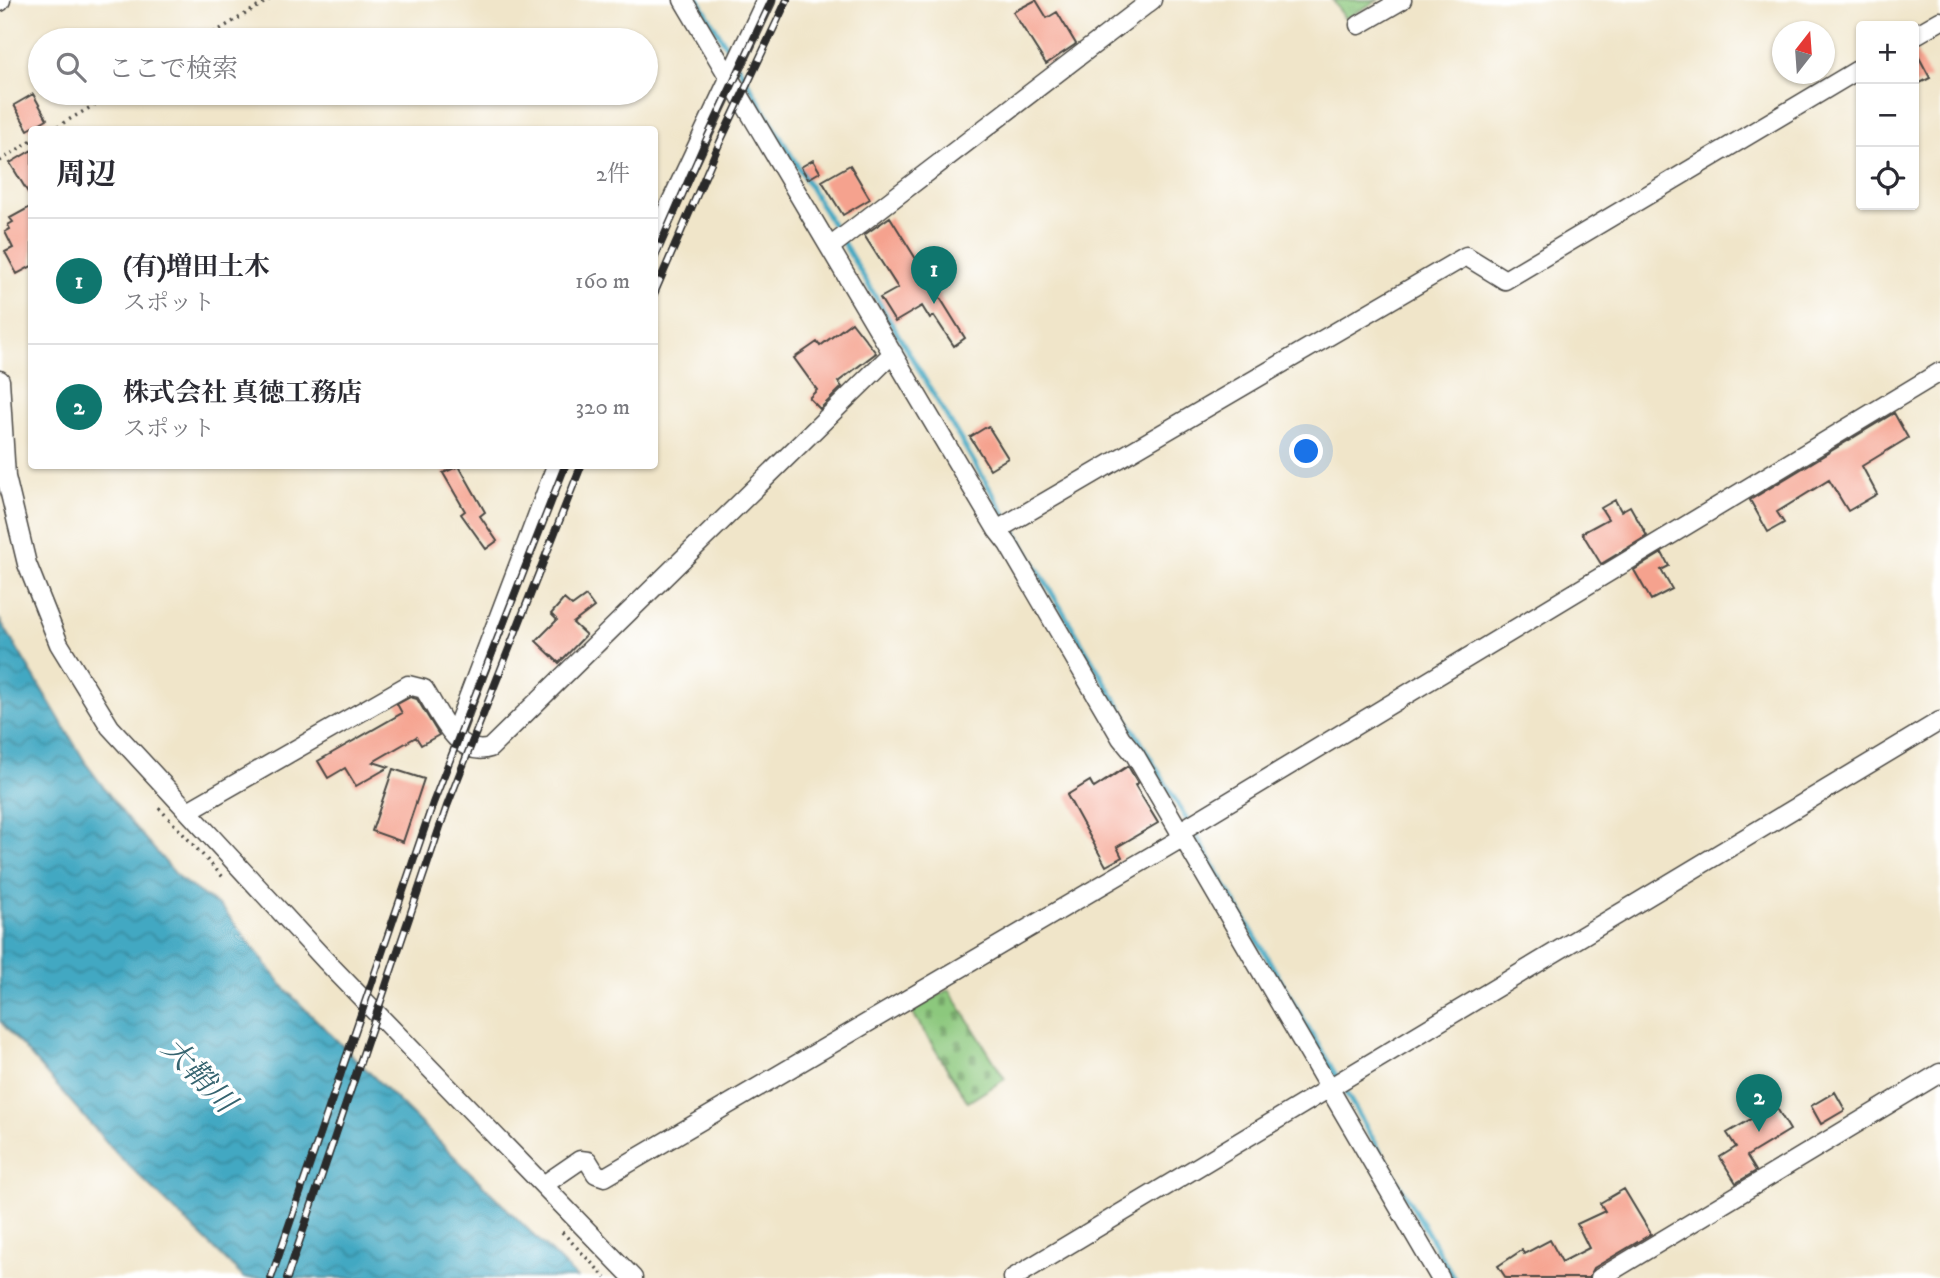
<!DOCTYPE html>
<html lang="ja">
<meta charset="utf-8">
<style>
:root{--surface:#fff;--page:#f2f2f3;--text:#2b2b33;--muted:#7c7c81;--line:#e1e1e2;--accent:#0f766e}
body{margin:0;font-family:"IM FELL DW Pica","Noto Serif JP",serif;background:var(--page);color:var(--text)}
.controls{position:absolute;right:21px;top:21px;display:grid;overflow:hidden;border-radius:7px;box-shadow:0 2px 5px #0004}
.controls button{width:63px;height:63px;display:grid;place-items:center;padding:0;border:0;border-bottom:2px solid var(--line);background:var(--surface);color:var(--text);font:35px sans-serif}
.compass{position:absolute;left:1772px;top:21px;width:63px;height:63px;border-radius:50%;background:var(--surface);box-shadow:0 2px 5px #0004;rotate:17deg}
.you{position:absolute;left:1307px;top:452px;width:24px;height:24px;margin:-18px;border:5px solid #fff;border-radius:50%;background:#1a73e8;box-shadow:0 0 0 10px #1a73e833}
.badge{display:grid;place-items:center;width:46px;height:46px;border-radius:50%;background:var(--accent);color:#fff;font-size:23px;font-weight:700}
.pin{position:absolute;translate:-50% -58px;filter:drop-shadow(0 2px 4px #0008)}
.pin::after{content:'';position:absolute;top:37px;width:24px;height:21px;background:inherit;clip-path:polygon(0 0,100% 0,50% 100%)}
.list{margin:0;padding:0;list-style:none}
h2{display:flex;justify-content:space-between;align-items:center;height:91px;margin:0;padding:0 28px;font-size:30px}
h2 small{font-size:23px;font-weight:400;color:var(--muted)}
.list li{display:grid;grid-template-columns:46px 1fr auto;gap:21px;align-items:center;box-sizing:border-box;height:126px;padding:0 28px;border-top:2px solid var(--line)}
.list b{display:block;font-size:26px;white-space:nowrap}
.list p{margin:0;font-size:23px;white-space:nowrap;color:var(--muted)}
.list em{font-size:23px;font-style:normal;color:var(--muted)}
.icon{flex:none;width:38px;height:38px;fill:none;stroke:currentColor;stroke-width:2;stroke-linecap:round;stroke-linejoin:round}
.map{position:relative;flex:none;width:1940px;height:1278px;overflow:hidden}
.search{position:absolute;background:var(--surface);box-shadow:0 2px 5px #0004;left:28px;top:28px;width:630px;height:77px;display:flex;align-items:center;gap:18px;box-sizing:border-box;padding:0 24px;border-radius:38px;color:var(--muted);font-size:26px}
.panel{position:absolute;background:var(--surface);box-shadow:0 2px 5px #0004;left:28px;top:126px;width:630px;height:343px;border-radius:7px}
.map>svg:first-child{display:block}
.grass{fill:url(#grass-tufts);stroke:#5c7a54;stroke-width:2}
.cemetery{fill:url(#cemetery-stones);stroke:#5c7a54;stroke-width:2}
.water{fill:url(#water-waves);stroke:#366a76;stroke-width:2}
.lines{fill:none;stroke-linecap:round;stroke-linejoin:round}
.stream{stroke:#42a8c2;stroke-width:5}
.building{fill:#f5a28e}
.minor-casing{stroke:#494743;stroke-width:21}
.path{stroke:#494743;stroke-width:3.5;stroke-dasharray:2 5;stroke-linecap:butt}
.minor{stroke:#fff;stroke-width:18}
.rail-casing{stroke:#2b2b2b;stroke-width:8}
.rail{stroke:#fff;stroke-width:5;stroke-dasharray:16;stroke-linecap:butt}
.labels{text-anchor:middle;stroke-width:7;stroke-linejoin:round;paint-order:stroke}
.water-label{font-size:30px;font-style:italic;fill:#35636f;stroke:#fff}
</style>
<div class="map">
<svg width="1940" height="1278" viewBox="0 0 1940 1278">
<defs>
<pattern id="grass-tufts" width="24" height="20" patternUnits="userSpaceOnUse" patternTransform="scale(1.75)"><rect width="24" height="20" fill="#8cc87d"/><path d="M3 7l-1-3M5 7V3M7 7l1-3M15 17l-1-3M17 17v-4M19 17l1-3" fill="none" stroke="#73a367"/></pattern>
<pattern id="cemetery-stones" width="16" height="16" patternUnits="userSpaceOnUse" patternTransform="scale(1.75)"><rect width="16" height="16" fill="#8cc87d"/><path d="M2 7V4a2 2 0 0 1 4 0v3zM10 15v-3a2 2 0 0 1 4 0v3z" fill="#73a367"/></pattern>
<pattern id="water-waves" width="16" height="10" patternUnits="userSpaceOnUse" patternTransform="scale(1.75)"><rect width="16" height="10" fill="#42a8c2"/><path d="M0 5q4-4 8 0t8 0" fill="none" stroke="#37899e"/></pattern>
</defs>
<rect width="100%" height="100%" fill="#fff"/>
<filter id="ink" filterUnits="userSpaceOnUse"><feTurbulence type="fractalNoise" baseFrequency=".0143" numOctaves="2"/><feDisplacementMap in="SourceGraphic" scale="14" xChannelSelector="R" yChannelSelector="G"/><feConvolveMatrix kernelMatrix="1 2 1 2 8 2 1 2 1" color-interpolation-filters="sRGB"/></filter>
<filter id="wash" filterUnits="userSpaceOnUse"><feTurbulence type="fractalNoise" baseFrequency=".00686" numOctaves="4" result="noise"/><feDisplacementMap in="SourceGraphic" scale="28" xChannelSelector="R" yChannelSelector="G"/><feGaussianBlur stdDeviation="1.57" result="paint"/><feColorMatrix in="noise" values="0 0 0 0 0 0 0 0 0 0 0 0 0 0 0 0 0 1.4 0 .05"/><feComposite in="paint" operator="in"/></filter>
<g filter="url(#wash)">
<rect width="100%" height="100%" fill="#f0e5c9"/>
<path class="grass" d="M1333 0H1378L1345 19Z"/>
<path class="cemetery" d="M949 989 1005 1079 968 1102 912 1012Z"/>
<path class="water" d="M0 620 87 765 126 817 180 879 223 909 287 991 577 1278H244L117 1154 0 1021Z"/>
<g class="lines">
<path class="stream" d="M699 0 733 58
M738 66 1186 818 1454 1278"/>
</g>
<g id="blocks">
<path class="building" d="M1036 0 1047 18 1057 12 1076 44 1046 64 1013 12Z
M1914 48 1930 78 1914 86Z
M33 94 47 119 28 130 14 105Z
M32 150V199L10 163Z
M813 160 820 172 808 179 801 167Z
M850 165 870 199 843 215 822 181Z
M32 206V266L17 274 5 252 13 248 5 232 10 229 8 225 13 222 10 218Z
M890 217 965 338 954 346 934 316 930 319 922 306 895 322 880 298 898 288 864 235Z
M852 322 876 353 838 382 842 387 820 409 809 398 817 390 794 358 817 342 820 346Z
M1894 413 1908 438 1862 466 1877 494 1848 511 1829 480 1777 512 1784 523 1768 532 1750 500Z
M988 426 1008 458 990 469 970 437Z
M459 466 485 512 480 516 497 541 486 549 461 514 465 511 443 473Z
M1615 500 1621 511 1630 506 1647 536 1601 564 1582 533 1608 519 1601 508Z
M1662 553 1669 566 1661 570 1672 589 1651 600 1634 570Z
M586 596 594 607 573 623 586 635 559 663 536 641 557 620 551 614 564 599 572 606Z
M410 697 417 699 439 735 421 745 416 737 373 762 389 767 356 786 345 768 328 778 318 761 402 713 397 704Z
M1128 766 1138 783 1135 785 1158 823 1117 847 1122 857 1106 866 1067 795 1090 781 1094 788Z
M393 769 424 779 403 842 372 831Z
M1835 1092 1845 1110 1821 1124 1811 1106Z
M1775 1105 1790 1130 1747 1156 1756 1171 1736 1183 1720 1157 1736 1147 1727 1133Z
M1624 1189 1651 1234 1594 1268 1589 1278H1506L1498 1266 1522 1250 1524 1254 1550 1240 1562 1262 1589 1248 1577 1224 1605 1211 1600 1203Z"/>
</g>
</g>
<g filter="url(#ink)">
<use href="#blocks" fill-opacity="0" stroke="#494743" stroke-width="2"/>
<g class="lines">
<g class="minor-casing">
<path id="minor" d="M683 0 997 530 1008 544 1121 738 1135 755 1440 1278
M0 2 1 0
M1359 25 1402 0
M1914 36 1940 21
M654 238 766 0
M830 247 1152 0
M0 380 6 477 27 564 59 644 110 727 325 960 633 1278
M997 530 1466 256 1505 280 1861 68
M454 735 556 466
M188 811 408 685 424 689C439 712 457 759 490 748L893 353
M1179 832 1940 372
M545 1184 580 1160 588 1161 596 1174 605 1177 1182 838
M1013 1278 1940 721
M1600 1278 1940 1073"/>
</g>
<path class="path" d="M202 40 269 0
M51 130 115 93
M0 161 32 140
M159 808 223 877
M562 1232 606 1278"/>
<use href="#minor" class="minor"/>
<g class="rail-casing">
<path id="rail" d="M654 259 708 136 772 0
M654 294 720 142 787 0
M271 1278 433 803 565 466
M287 1278 447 806 581 466"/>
</g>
<use href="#rail" class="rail"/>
</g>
</g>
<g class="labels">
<g class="water-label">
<text transform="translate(199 1075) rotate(46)" y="10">大鞘川</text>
</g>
</g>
</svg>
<div class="controls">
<button>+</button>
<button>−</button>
<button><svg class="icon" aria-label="locate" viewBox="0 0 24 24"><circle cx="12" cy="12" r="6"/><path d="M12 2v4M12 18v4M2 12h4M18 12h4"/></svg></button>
</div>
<svg class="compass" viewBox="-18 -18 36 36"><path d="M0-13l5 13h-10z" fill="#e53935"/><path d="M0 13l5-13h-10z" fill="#7c7c81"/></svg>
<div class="you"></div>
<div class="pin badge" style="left:934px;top:304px">1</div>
<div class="pin badge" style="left:1759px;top:1132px">2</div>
<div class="search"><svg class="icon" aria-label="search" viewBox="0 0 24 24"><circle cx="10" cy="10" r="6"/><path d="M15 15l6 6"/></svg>ここで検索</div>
<section class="panel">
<h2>周辺<small>2件</small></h2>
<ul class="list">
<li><span class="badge">1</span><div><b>(有)増田土木</b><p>スポット</p></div><em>160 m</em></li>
<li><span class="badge">2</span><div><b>株式会社 真徳工務店</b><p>スポット</p></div><em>320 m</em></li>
</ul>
</section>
</div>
